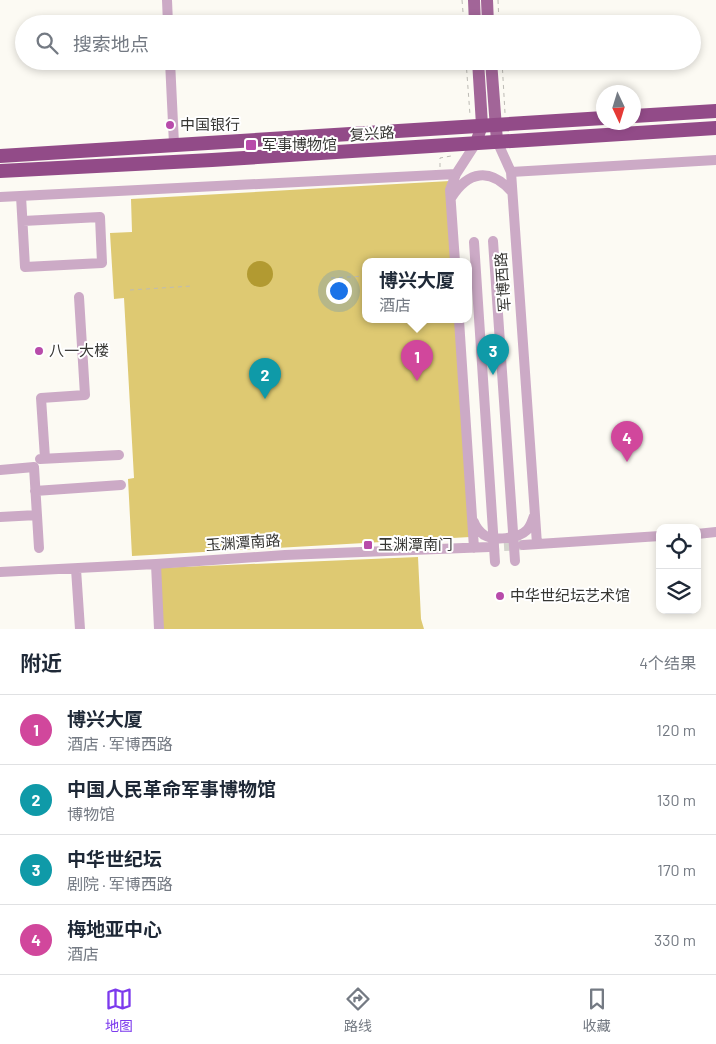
<!DOCTYPE html>
<html lang="zh">
<meta charset="utf-8">
<style>
:root{--surface:#fff;--page:#f6f6f7;--text:#1f2937;--muted:#747a83;--line:#e0e1e3;--accent:#7c3aed}
body{margin:0;font-family:Barlow,"Noto Sans SC",sans-serif;background:var(--page);color:var(--text)}
.controls{position:absolute;right:15px;bottom:15px;display:grid;overflow:hidden;border-radius:10px;box-shadow:0 2px 8px #0003}
.controls button{width:45px;height:45px;display:grid;place-items:center;padding:0;border:0;border-bottom:1px solid var(--line);background:var(--surface);color:var(--text);font:25px sans-serif}
.compass{position:absolute;left:596px;top:85px;width:45px;height:45px;border-radius:50%;background:var(--surface);box-shadow:0 2px 8px #0003;rotate:176deg}
.you{position:absolute;left:338px;top:290px;width:18px;height:18px;margin:-12px;border:4px solid #fff;border-radius:50%;background:#1a73e8;box-shadow:0 0 0 8px #1a73e833}
.badge{display:grid;place-items:center;width:32px;height:32px;border-radius:50%;background:var(--accent);color:#fff;font-size:16px;font-weight:700}
.pin{position:absolute;translate:-50% -41px;filter:drop-shadow(0 1px 2px #0008)}
.pin::after{content:'';position:absolute;top:26px;width:18px;height:15px;background:inherit;clip-path:polygon(0 0,100% 0,50% 100%)}
.popup{position:absolute;left:362px;top:258px;width:110px;height:65px;box-sizing:border-box;display:grid;place-content:center;border-radius:10px;background:var(--surface);filter:drop-shadow(0 1px 4px #0005);font-size:16px;white-space:nowrap;color:var(--muted)}
.popup b{font-size:19px;color:var(--text)}
.popup::after{content:'';position:absolute;left:50%;top:100%;margin-left:-10px;border:10px solid transparent;border-top-color:var(--surface)}
.list{margin:0;padding:0;list-style:none}
h2{display:flex;justify-content:space-between;align-items:center;height:65px;margin:0;padding:0 20px;font-size:21px}
h2 small{font-size:16px;font-weight:400;color:var(--muted)}
.list li{display:grid;grid-template-columns:32px 1fr auto;gap:15px;align-items:center;box-sizing:border-box;height:70px;padding:0 20px;border-top:1px solid var(--line)}
.list b{display:block;font-size:19px;white-space:nowrap}
.list p{margin:0;font-size:16px;white-space:nowrap;color:var(--muted)}
.list em{font-size:16px;font-style:normal;color:var(--muted)}
.icon{flex:none;width:28px;height:28px;fill:none;stroke:currentColor;stroke-width:2;stroke-linecap:round;stroke-linejoin:round}
.map{position:relative;flex:none;width:716px;height:629px;overflow:hidden}
.search{position:absolute;background:var(--surface);box-shadow:0 2px 8px #0003;left:15px;right:15px;top:15px;height:55px;display:flex;align-items:center;gap:12px;box-sizing:border-box;padding:0 18px;border-radius:28px;color:var(--muted);font-size:19px}
.sheet{height:345px;background:var(--surface)}
nav{display:flex;justify-content:space-around;align-items:center;box-sizing:border-box;height:70px;border-top:1px solid var(--line);background:var(--surface);font-size:14px;color:var(--muted)}
nav a{display:grid;justify-items:center;gap:2px}
nav .on{color:var(--accent)}
.map>svg:first-child{display:block}
.green{fill:#dec972}
.water{fill:#b29a31}
.lines{fill:none;stroke-linecap:round;stroke-linejoin:round}
.minor-tunnel{stroke:#d4d3cd;stroke-width:10;stroke-dasharray:10 5;stroke-linecap:butt}
.path{stroke:#bdbbb5;stroke-width:1;stroke-dasharray:4 4;stroke-linecap:butt}
.minor{stroke:#ccaac6;stroke-width:10}
.major{stroke:#a26598;stroke-width:12}
.highway{stroke:#924b88;stroke-width:14}
.poi-dot{fill:#b84baa;stroke:#fff;stroke-width:2}
.labels{text-anchor:middle;stroke-width:4;stroke-linejoin:round;paint-order:stroke}
.poi-label{font-size:15px;fill:#363633;stroke:#fff;text-anchor:start}
.street-label{font-size:15px;fill:#363633;stroke:#fff}
</style>
<div class="map">
<svg width="716" height="629" viewBox="0 0 716 629">
<rect width="100%" height="100%" fill="#fcfaf3"/>
<path class="green" d="M450 181 454 262H366V320H457L470 537 132 556 128 479 134 478 124 298 114 299 110 233 132 232 131 199Z
M418 557 421 619 424 629H161L157 568Z"/>
<path class="water" d="M247 274a13 13 0 1 1 26 0a13 13 0 1 1-26 0Z"/>
<g class="lines">
<path class="minor-tunnel" d="M489 547 522 545"/>
<path class="path" d="M462 0 464 24
M498 0 499 24
M466 61 470 115
M502 61 505 113
M440 167V158L451 156
M331 278 366 276
M130 290 192 286"/>
<path class="minor" d="M167 0 168 24
M170 61 174 144
M497 141 511 172 537 544
M511 172 716 160
M21 196 25 267 102 263 100 217 23 221
M0 197 456 174
M451 198C468 171 490 167 512 192
M493 241 515 561
M474 242 495 562
M455 262 450 190 456 174 476 143
M459 320 474 548
M45 458 41 398 85 395 79 297
M40 459 119 455
M0 470 34 467 39 548
M35 491 121 485
M0 517 37 515
M474 522C476 528 479 531 484 535 494 541 518 539 527 530 531 526 532 521 534 516
M697 534 716 532
M523 545 660 536
M156 564 159 629
M76 569 80 629
M0 572 156 564 285 555 489 547"/>
<path class="major" d="M474 0 475 24
M487 0 488 24
M491 61 497 141
M476 143 482 125 478 61"/>
<path class="highway" d="M634 116 716 111
M0 156 604 118
M0 171 212 160 716 128"/>
</g>
<g class="poi-dot">
<circle cx="170" cy="125" r="5"/>
<rect x="245" y="139" width="12" height="12" rx="2.5"/>
<circle cx="39" cy="351" r="5"/>
<rect x="363" y="540" width="10" height="10" rx="2.5"/>
<circle cx="500" cy="596" r="5"/>
</g>
<g class="labels">
<g class="poi-label">
<text x="180" y="130">中国银行</text>
<text x="262" y="150">军事博物馆</text>
<text x="49" y="356">八一大楼</text>
<text x="378" y="550">玉渊潭南门</text>
<text x="510" y="601">中华世纪坛艺术馆</text>
</g>
<g class="street-label">
<text transform="translate(372 134) rotate(-4)" y="5">复兴路</text>
<text transform="translate(503 282) rotate(-94)" y="5">军博西路</text>
<text transform="translate(243 543) rotate(-4)" y="5">玉渊潭南路</text>
</g>
</g>
</svg>
<div class="controls">
<button><svg class="icon" aria-label="locate" viewBox="0 0 24 24"><circle cx="12" cy="12" r="6"/><path d="M12 2v4M12 18v4M2 12h4M18 12h4"/></svg></button>
<button><svg class="icon" aria-label="layers" viewBox="0 0 24 24"><path d="M12 4l9 5-9 5-9-5zM3 14l9 5 9-5"/></svg></button>
</div>
<svg class="compass" viewBox="-18 -18 36 36"><path d="M0-13l5 13h-10z" fill="#e53935"/><path d="M0 13l5-13h-10z" fill="#747a83"/></svg>
<div class="you"></div>
<div class="pin badge" style="left:417px;top:381px;background:#d1479c">1</div>
<div class="popup"><b>博兴大厦</b>酒店</div>
<div class="pin badge" style="left:265px;top:399px;background:#0f9aa8">2</div>
<div class="pin badge" style="left:493px;top:375px;background:#0f9aa8">3</div>
<div class="pin badge" style="left:627px;top:462px;background:#d1479c">4</div>
<div class="search"><svg class="icon" aria-label="search" viewBox="0 0 24 24"><circle cx="10" cy="10" r="6"/><path d="M15 15l6 6"/></svg>搜索地点</div>
</div>
<section class="sheet">
<h2>附近<small>4个结果</small></h2>
<ul class="list">
<li><span class="badge" style="background:#d1479c">1</span><div><b>博兴大厦</b><p>酒店 · 军博西路</p></div><em>120 m</em></li>
<li><span class="badge" style="background:#0f9aa8">2</span><div><b>中国人民革命军事博物馆</b><p>博物馆</p></div><em>130 m</em></li>
<li><span class="badge" style="background:#0f9aa8">3</span><div><b>中华世纪坛</b><p>剧院 · 军博西路</p></div><em>170 m</em></li>
<li><span class="badge" style="background:#d1479c">4</span><div><b>梅地亚中心</b><p>酒店</p></div><em>330 m</em></li>
</ul>
</section>
<nav>
<a class="on"><svg class="icon" aria-label="map" viewBox="0 0 24 24"><path d="M3 6l6-2 6 2 6-2v14l-6 2-6-2-6 2zM9 4v14M15 6v14"/></svg>地图</a>
<a><svg class="icon" aria-label="directions" viewBox="0 0 24 24"><path d="M12 3l9 9-9 9-9-9zM9 14v-3h6M13 9l2 2-2 2"/></svg>路线</a>
<a><svg class="icon" aria-label="saved" viewBox="0 0 24 24"><path d="M7 4h10v16l-5-4-5 4z"/></svg>收藏</a>
</nav>
